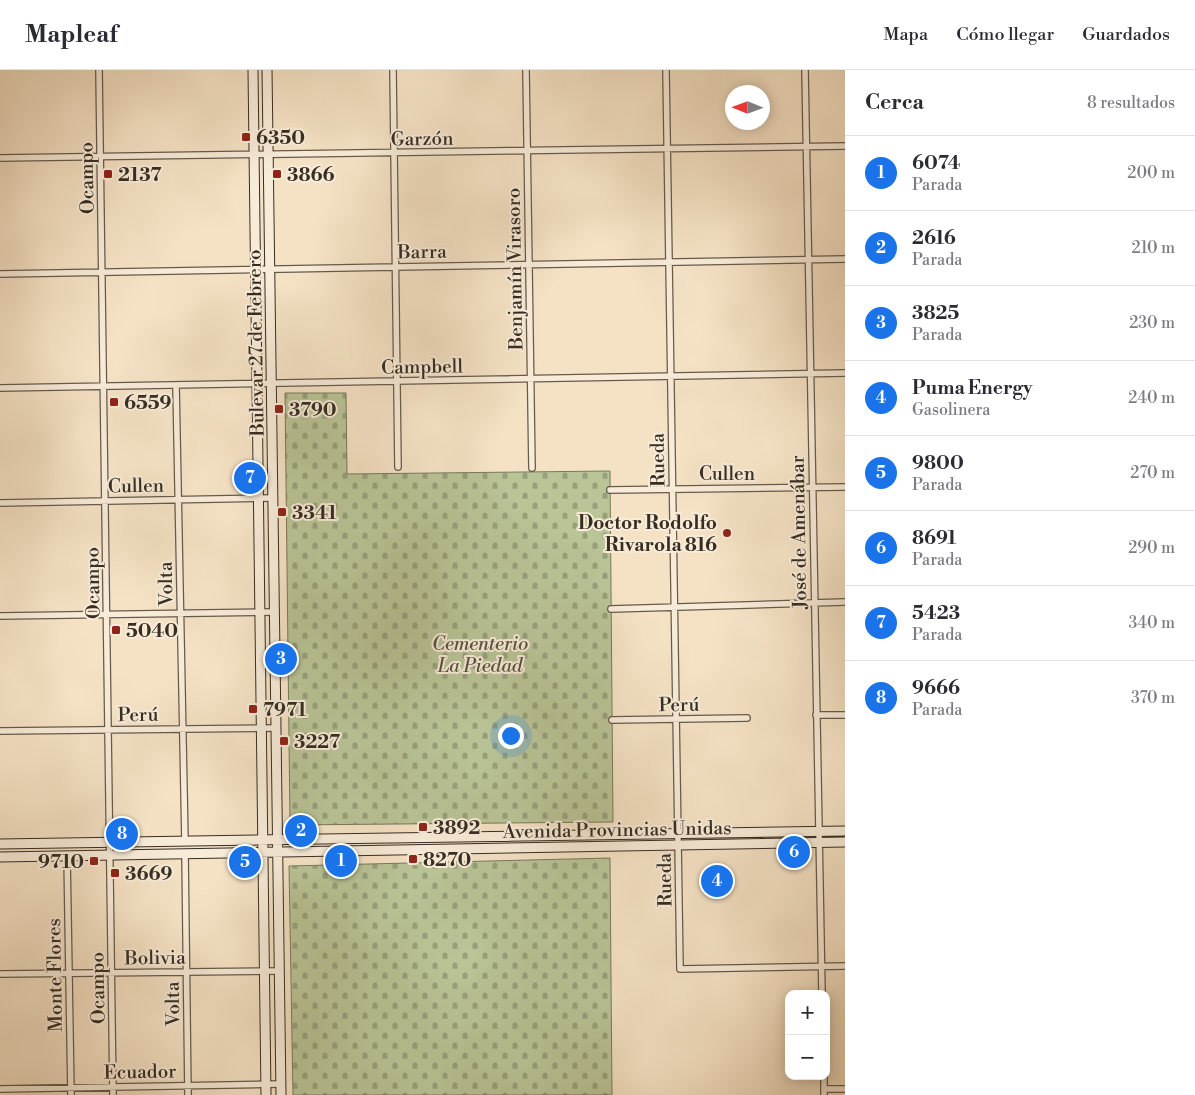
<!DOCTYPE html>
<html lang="es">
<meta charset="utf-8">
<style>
:root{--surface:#fff;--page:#f2f2f3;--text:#2b2b33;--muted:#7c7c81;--line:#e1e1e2;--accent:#1a73e8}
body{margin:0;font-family:"Libre Bodoni",serif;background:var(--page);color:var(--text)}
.controls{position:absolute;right:15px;bottom:15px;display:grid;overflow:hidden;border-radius:10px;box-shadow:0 2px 12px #0003}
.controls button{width:45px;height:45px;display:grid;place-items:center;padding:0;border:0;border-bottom:1px solid var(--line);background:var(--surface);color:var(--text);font:25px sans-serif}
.compass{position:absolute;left:725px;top:15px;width:45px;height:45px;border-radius:50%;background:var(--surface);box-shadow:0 2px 12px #0003;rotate:271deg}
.you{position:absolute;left:510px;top:665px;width:18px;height:18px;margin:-12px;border:4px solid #fff;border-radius:50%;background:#1a73e8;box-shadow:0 0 0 8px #1a73e833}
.badge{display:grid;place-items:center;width:32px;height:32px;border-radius:50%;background:var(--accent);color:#fff;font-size:16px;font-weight:700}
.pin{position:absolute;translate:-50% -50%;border:2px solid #fff;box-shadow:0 1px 5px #0006}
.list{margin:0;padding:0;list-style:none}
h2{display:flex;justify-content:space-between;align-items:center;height:65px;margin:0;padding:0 20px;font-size:21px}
h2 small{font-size:16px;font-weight:400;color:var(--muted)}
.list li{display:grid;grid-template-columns:32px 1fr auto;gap:15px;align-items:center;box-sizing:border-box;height:75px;padding:0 20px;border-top:1px solid var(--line)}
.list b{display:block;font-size:19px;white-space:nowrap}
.list p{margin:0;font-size:16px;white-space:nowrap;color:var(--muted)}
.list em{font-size:16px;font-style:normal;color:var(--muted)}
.map{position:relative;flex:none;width:845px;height:1025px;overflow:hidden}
header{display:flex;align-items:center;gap:30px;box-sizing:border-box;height:70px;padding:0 25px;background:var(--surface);border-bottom:1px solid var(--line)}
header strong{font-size:24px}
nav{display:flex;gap:28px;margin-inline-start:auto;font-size:18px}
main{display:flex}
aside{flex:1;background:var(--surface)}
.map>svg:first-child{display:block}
.cemetery{fill:url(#cemetery-stones);stroke:#78785d}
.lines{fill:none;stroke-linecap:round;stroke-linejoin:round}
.minor-casing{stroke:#665a4c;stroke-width:8}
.secondary-casing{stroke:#362d23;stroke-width:11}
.minor{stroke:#f8ecd9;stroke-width:5.5}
.secondary{stroke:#f8ecd9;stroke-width:9}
.poi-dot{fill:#8f2418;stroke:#f8ecd9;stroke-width:2}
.labels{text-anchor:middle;stroke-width:4;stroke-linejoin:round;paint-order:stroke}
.poi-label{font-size:19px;font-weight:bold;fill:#362d23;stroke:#f8ecd9;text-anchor:start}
.street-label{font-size:19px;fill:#362d23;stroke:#f8ecd9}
.park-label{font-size:19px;font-style:italic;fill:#575340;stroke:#f8ecd9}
</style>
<header>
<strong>Mapleaf</strong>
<nav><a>Mapa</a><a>Cómo llegar</a><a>Guardados</a></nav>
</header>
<main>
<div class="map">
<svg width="845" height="1025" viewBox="0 0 845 1025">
<defs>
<pattern id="cemetery-stones" width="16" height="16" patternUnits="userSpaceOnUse" patternTransform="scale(1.25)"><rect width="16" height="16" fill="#b9c497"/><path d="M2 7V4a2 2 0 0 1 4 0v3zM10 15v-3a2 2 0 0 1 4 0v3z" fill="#97a07b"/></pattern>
</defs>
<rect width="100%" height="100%" fill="#f5e2c5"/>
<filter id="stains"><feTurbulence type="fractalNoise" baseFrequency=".004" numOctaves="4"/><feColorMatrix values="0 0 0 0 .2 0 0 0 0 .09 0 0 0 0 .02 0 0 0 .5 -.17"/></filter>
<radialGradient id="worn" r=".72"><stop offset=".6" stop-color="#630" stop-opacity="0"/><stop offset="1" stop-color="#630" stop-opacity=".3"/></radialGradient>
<path class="cemetery" d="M285 323H346L347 404 610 401 613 752 290 755Z
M610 788 612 1025H293L289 796Z"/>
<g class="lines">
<g class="minor-casing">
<path id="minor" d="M99 0 113 1025
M393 0 398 397
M526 0 532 398
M666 0 680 899 845 896
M805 0 822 924
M0 88 845 76
M0 204 845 189
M176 315 185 772
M0 318 845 303
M610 420 845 417
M0 433 273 428
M611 539 845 532
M0 546 275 542
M816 645H845
M612 650 747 648
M0 661 276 658
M185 783 188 1025
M67 785 71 1025
M0 904 280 901
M824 1006V1025
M0 1019 281 1014
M824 1019H845"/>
</g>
<g class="secondary-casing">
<path id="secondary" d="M253 0 266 1025
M267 0 281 1025
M0 774 845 761
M0 787 845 772"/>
</g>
<use href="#minor" class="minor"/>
<use href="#secondary" class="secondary"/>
</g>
<g class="poi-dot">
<rect x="241" y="62" width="10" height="10" rx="2.5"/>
<rect x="103" y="99" width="10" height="10" rx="2.5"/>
<rect x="272" y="99" width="10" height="10" rx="2.5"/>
<rect x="109" y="327" width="10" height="10" rx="2.5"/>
<rect x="274" y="334" width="10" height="10" rx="2.5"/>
<rect x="277" y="437" width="10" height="10" rx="2.5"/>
<circle cx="727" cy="463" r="5"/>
<rect x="111" y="555" width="10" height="10" rx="2.5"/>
<rect x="248" y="634" width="10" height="10" rx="2.5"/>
<rect x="279" y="666" width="10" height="10" rx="2.5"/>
<rect x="418" y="752" width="10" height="10" rx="2.5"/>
<rect x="408" y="784" width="10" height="10" rx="2.5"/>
<rect x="89" y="786" width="10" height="10" rx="2.5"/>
<rect x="110" y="798" width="10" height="10" rx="2.5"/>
</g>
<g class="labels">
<g class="poi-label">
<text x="256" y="74">6350</text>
<text x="118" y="111">2137</text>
<text x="287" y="111">3866</text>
<text x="124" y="339">6559</text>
<text x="289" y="346">3790</text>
<text x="292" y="449">3341</text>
<text x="717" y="459" text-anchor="end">Doctor Rodolfo<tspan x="717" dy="22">Rivarola 816</tspan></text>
<text x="126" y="567">5040</text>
<text x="263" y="646">7971</text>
<text x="294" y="678">3227</text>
<text x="433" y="764">3892</text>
<text x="423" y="796">8270</text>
<text x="84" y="798" text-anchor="end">9710</text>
<text x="125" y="810">3669</text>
</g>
<g class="street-label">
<text transform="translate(422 68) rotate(-1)" y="7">Garzón</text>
<text transform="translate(86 108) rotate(-91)" y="7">Ocampo</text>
<text transform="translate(422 181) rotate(-1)" y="7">Barra</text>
<text transform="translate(514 199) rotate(-91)" y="7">Benjamín Virasoro</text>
<text transform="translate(255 273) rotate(-91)" y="7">Bulevar 27 de Febrero</text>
<text transform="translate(422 296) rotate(-1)" y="7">Campbell</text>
<text transform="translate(657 390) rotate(-91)" y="7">Rueda</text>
<text x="727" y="410">Cullen</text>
<text transform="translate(136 415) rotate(-1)" y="7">Cullen</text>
<text transform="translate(798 462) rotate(-91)" y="7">José de Amenábar</text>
<text transform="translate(92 513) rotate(-91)" y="7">Ocampo</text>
<text transform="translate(165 514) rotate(-91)" y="7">Volta</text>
<text transform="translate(679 634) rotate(-1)" y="7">Perú</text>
<text transform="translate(138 644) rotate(-1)" y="7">Perú</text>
<text transform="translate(617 759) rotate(-1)" y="7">Avenida Provincias Unidas</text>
<text transform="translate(664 810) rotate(-91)" y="7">Rueda</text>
<text transform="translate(155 887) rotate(-1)" y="7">Bolivia</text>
<text transform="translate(54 905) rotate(-91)" y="7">Monte Flores</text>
<text transform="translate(97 918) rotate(-91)" y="7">Ocampo</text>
<text transform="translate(172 934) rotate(-91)" y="7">Volta</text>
<text transform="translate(140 1001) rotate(-1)" y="7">Ecuador</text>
</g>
<g class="park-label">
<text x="480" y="580">Cementerio<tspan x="480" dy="22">La Piedad</tspan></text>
</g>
</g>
<rect width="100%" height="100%" filter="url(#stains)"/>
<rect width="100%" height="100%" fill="url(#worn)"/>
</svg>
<div class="controls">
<button>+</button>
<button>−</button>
</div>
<svg class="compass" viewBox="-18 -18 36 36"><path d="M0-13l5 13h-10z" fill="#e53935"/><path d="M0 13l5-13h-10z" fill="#7c7c81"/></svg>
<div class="you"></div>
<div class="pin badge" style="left:341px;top:791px">1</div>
<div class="pin badge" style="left:301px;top:761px">2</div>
<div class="pin badge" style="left:281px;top:589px">3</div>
<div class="pin badge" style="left:717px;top:811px">4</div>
<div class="pin badge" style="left:245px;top:792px">5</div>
<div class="pin badge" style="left:794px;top:782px">6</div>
<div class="pin badge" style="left:250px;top:408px">7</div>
<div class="pin badge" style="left:122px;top:764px">8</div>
</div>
<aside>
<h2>Cerca<small>8 resultados</small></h2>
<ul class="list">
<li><span class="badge">1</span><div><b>6074</b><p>Parada</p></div><em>200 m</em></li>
<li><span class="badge">2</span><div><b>2616</b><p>Parada</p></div><em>210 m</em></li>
<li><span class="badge">3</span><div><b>3825</b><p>Parada</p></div><em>230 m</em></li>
<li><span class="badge">4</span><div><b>Puma Energy</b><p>Gasolinera</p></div><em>240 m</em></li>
<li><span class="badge">5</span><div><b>9800</b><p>Parada</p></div><em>270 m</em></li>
<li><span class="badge">6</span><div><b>8691</b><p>Parada</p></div><em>290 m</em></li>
<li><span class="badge">7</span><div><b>5423</b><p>Parada</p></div><em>340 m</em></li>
<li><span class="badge">8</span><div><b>9666</b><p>Parada</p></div><em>370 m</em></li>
</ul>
</aside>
</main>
